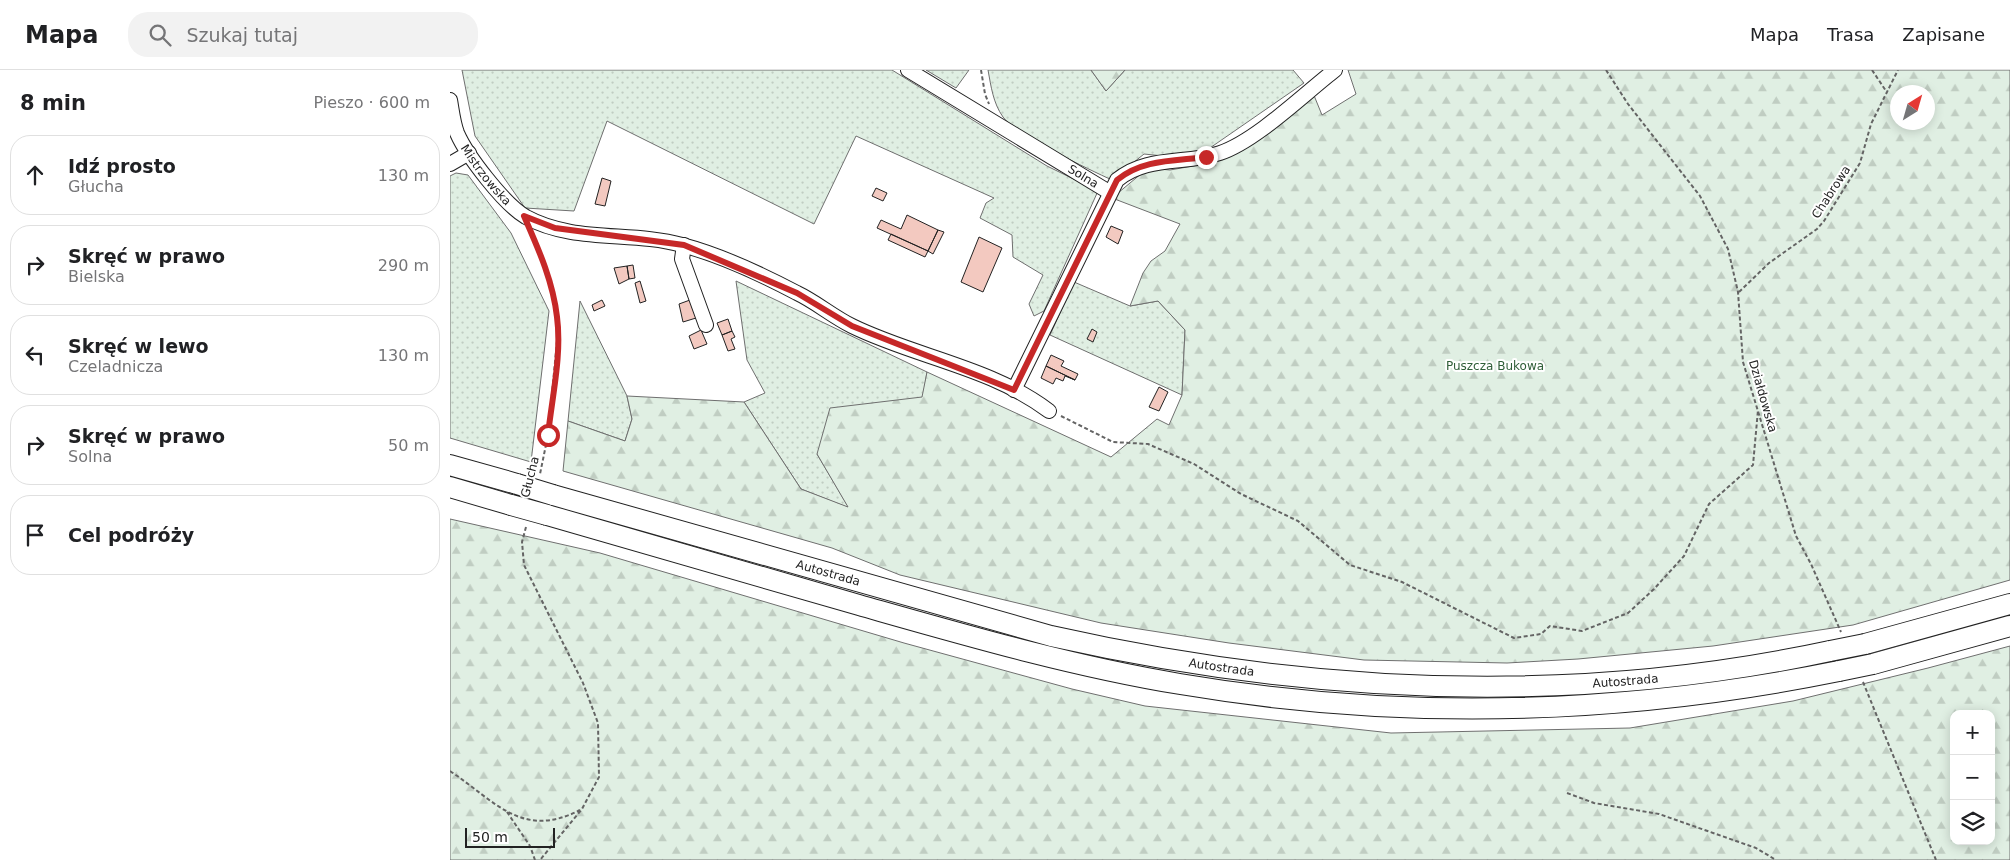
<!DOCTYPE html>
<html lang="pl">
<meta charset="utf-8">
<style>
:root{--surface:#fff;--page:#f2f2f2;--text:#202124;--muted:#757577;--line:#e0e0e0}
body{margin:0;font-family:"DejaVu Sans",sans-serif;background:var(--page);color:var(--text)}
.controls{position:absolute;right:15px;bottom:15px;display:grid;overflow:hidden;border-radius:10px;box-shadow:0 2px 12px #0003}
.controls button{width:45px;height:45px;display:grid;place-items:center;padding:0;border:0;border-bottom:1px solid var(--line);background:var(--surface);color:var(--text);font:25px sans-serif}
.compass{position:absolute;left:1440px;top:15px;width:45px;height:45px;border-radius:50%;background:var(--surface);box-shadow:0 2px 12px #0003;rotate:37deg}
.scale{position:absolute;left:15px;bottom:12px;width:90px;box-sizing:border-box;padding-left:5px;border:2px solid #222;border-top:0;font-size:14px;line-height:18px;white-space:nowrap;color:#222;-webkit-text-stroke:4px #fff;paint-order:stroke}
.stop{position:absolute;width:15px;height:15px;margin:-11px;border:4px solid #c62828;border-radius:50%;background:#fff}
.stop.end{background:#c62828;border-color:#fff;box-shadow:0 1px 5px #0008}
.list{margin:0;padding:0;list-style:none}
h2{display:flex;justify-content:space-between;align-items:center;height:65px;margin:0;padding:0 20px;font-size:21px}
h2 small{font-size:16px;font-weight:400;color:var(--muted)}
.list li{display:grid;grid-template-columns:32px 1fr auto;gap:15px;align-items:center;box-sizing:border-box;height:80px;margin:0 10px 10px;padding:0 10px;border:1px solid var(--line);border-radius:20px}
.list b{display:block;font-size:19px;white-space:nowrap}
.list p{margin:0;font-size:16px;white-space:nowrap;color:var(--muted)}
.list em{font-size:16px;font-style:normal;color:var(--muted)}
.icon{flex:none;width:28px;height:28px;fill:none;stroke:currentColor;stroke-width:2;stroke-linecap:round;stroke-linejoin:round}
.map{position:relative;flex:none;width:1560px;height:790px;overflow:hidden}
header{display:flex;align-items:center;gap:30px;box-sizing:border-box;height:70px;padding:0 25px;background:var(--surface);border-bottom:1px solid var(--line)}
header strong{font-size:24px}
nav{display:flex;gap:28px;margin-inline-start:auto;font-size:18px}
.search{width:350px;height:45px;background:var(--page);display:flex;align-items:center;gap:12px;box-sizing:border-box;padding:0 18px;border-radius:20px;color:var(--muted);font-size:19px}
main{display:flex}
aside{flex:1;background:var(--surface)}
.map>svg:first-child{display:block}
.grass{fill:url(#grass-dots);stroke:#6f6f6f}
.forest{fill:url(#forest-firs);stroke:#6f6f6f;fill-rule:evenodd}
.building{fill:#f3c9c0;stroke:#222}
.lines{fill:none;stroke-linecap:round;stroke-linejoin:round}
.minor-casing{stroke:#222;stroke-width:16}
.highway-casing{stroke:#222;stroke-width:22}
.path{stroke:#646464;stroke-width:2;stroke-dasharray:4 2.5;stroke-linecap:butt}
.minor{stroke:#fff;stroke-width:14}
.highway{stroke:#fff;stroke-width:20}
.highway-bridge-casing{stroke:#222;stroke-width:22;stroke-linecap:butt}
.highway-bridge{stroke:#fff;stroke-width:20}
.route{stroke:#c62828;stroke-width:6}
.labels{text-anchor:middle;stroke-width:4;stroke-linejoin:round;paint-order:stroke}
.street-label{font-size:12px;fill:#222;stroke:#fff}
.park-label{font-size:12px;fill:#2f5e38;stroke:#fff}
</style>
<header>
<strong>Mapa</strong>
<div class="search"><svg class="icon" aria-label="search" viewBox="0 0 24 24"><circle cx="10" cy="10" r="6"/><path d="M15 15l6 6"/></svg>Szukaj tutaj</div>
<nav><a>Mapa</a><a>Trasa</a><a>Zapisane</a></nav>
</header>
<main>
<aside>
<h2>8 min<small>Pieszo · 600 m</small></h2>
<ul class="list">
<li><svg class="icon" aria-label="ahead" viewBox="0 0 24 24"><path d="M12 20V5M6 11l6-6 6 6"/></svg><div><b>Idź prosto</b><p>Głucha</p></div><em>130 m</em></li>
<li><svg class="icon" aria-label="right" viewBox="0 0 24 24"><path d="M7 20v-9h11M14 6l5 5-5 5"/></svg><div><b>Skręć w prawo</b><p>Bielska</p></div><em>290 m</em></li>
<li><svg class="icon" aria-label="left" viewBox="0 0 24 24"><path d="M17 20v-9H6M10 6l-5 5 5 5"/></svg><div><b>Skręć w lewo</b><p>Czeladnicza</p></div><em>130 m</em></li>
<li><svg class="icon" aria-label="right" viewBox="0 0 24 24"><path d="M7 20v-9h11M14 6l5 5-5 5"/></svg><div><b>Skręć w prawo</b><p>Solna</p></div><em>50 m</em></li>
<li><svg class="icon" aria-label="arrive" viewBox="0 0 24 24"><path d="M6 21V4h12l-3 4 3 4H6"/></svg><div><b>Cel podróży</b></div></li>
</ul>
</aside>
<div class="map">
<svg width="1560" height="790" viewBox="0 0 1560 790">
<defs>
<pattern id="grass-dots" width="8" height="8" patternUnits="userSpaceOnUse" patternTransform="scale(1.25)"><rect width="8" height="8" fill="#e0efe3"/><path d="M2 2h.1M6 6h.1" fill="none" stroke="#c0cdc2" stroke-width="1.8" stroke-linecap="round"/></pattern>
<pattern id="forest-firs" width="22" height="20" patternUnits="userSpaceOnUse" patternTransform="scale(1.25)"><rect width="22" height="20" fill="#e0efe3"/><path d="M5 1l3.5 6h-7zM16 11l3.5 6h-7z" fill="#c0cdc2"/></pattern>
</defs>
<rect width="100%" height="100%" fill="#fff"/>
<path class="grass" d="M12 0H442L597 96 648 121 594 241 584 246 579 234 593 205 563 187 562 165 530 148 536 133 544 128 406 66 364 154 157 51 124 141 75 138 25 66Z
M476 0H519L506 18Z
M538 0H641L656 21 675 0H843L854 13 757 80 723 87 694 84 662 110C640 100 566 65 553 47 543 33 541 16 538 0Z
M6 103 18 105 61 163 99 241 81 392 0 368V106Z
M286 211 477 302 473 327 367 384 399 438 351 419 294 332 315 323 297 290Z
M624 212 680 236 708 231 735 260 732 325 600 265Z
M130 231 177 326 182 349 175 371 118 351Z"/>
<path class="forest" d="M641 0H675L656 21Z
M898 0H1560V510L1403 555 1263 576 1128 589 1057 593 914 590 779 573 651 553 450 505 382 478 113 401 118 351 175 371 182 349 177 326 294 332 351 419 398 437 367 384 380 338 472 327 477 302 661 387 707 349 719 355 732 325 735 260 708 231 680 236 693 203 701 191 715 181 730 154 662 128 698 98 720 100 760 93 863 23 872 45 906 24ZM1448 22H1478V52H1448Z
M0 449 150 483 454 573 622 619 695 636 941 663 1180 658 1343 631 1478 598 1560 576V790H0ZM1504 644H1541V771H1504Z"/>
<path class="building" d="M152 108 161 111 155 136 145 134Z
M426 118 437 123 433 131 422 126Z
M457 145 488 160 478 181 427 158 431 150 451 159Z
M661 156 673 161 668 174 656 167Z
M488 160 494 162 483 184 478 181Z
M441 164 478 181 475 187 438 170Z
M529 167 552 178 533 222 511 212Z
M183 195 185 208 179 209 177 196Z
M177 196 179 209 169 214 164 198Z
M190 211 196 231 190 233 185 213Z
M152 230 155 236 144 241 142 235Z
M240 230 246 248 233 252 229 234Z
M278 249 282 261 272 265 267 253Z
M642 259 647 262 643 272 637 269Z
M251 260 257 274 244 279 239 266Z
M282 261 285 267 281 269 285 279 278 281 272 265Z
M601 285 614 291 611 296 628 304 625 310 596 296Z
M596 296 625 310 615 306 613 311 606 308 603 314 591 308Z
M709 317 718 322 709 341 699 337Z"/>
<g class="lines">
<g class="minor-casing">
<g id="minor">
<path id="s1" d="M458 0 659 122"/>
<path id="s2" d="M0 30C2 41 3 52 7 63 17 86 54 134 76 147 123 173 182 161 232 175 270 185 311 204 347 223 366 232 382 246 402 256 465 287 541 297 599 341"/>
<path d="M0 94 19 83"/>
<path d="M234 175 232 189 256 255"/>
<path d="M564 320 667 110C697 85 735 95 770 83 806 71 854 24 885 0"/>
</g>
</g>
<g class="highway-casing">
<g id="highway">
<path d="M0 395 67 414"/>
<path d="M0 417 61 435"/>
<path id="s3" d="M103 425 601 566C859 624 1120 637 1380 581"/>
<path d="M97 445C201 475 305 505 409 535 515 565 621 596 730 614 949 651 1172 645 1389 601"/>
<path d="M1415 574 1560 534"/>
<path d="M1423 594 1560 556"/>
</g>
</g>
<path class="path" d="M531 0 535 24 539 34
M1156 0 1178 34 1250 126 1278 179 1288 222 1293 292 1346 466 1361 494 1391 562
M1422 0 1436 21
M82 164 97 202 104 231 108 261 98 365 90 404
M1289 222 1319 193 1367 159 1374 151 1410 93 1421 54 1448 0
M611 346 663 372 698 374 744 394 791 424 848 451 900 495 952 512 1064 568 1091 564 1100 556 1132 561 1178 543 1204 519 1234 486 1259 434 1303 395 1308 340
M76 457 72 472 74 495 133 613 148 653 149 707 132 739 90 790
M1413 612 1486 790
M0 701C45 731 72 770 130 740
M1117 723 1144 733 1209 744 1306 778 1326 790
M57 742 80 776 85 790"/>
<use href="#minor" class="minor"/>
<use href="#highway" class="highway"/>
<g class="highway-bridge-casing">
<path id="highway-bridge" d="M67 414 103 425
M61 435 97 445
M1380 581 1415 574
M1389 601 1423 594"/>
</g>
<use href="#highway-bridge" class="highway-bridge"/>
</g>
<g class="lines">
<path class="route" d="M98 365C102 327 112 285 107 247 103 211 88 178 74 146L105 158 234 175 347 223 402 256 564 320 667 110C692 89 725 91 756 87"/>
</g>
<g class="labels">
<g class="street-label">
<text dy="4" stroke="none"><textPath href="#s2" startOffset="85">Mistrzowska</textPath></text>
<text dy="4" stroke="none"><textPath href="#s1" startOffset="205">Solna</textPath></text>
<text transform="translate(1381 122) rotate(-57)" y="4">Chabrowa</text>
<text transform="translate(1313 326) rotate(74)" y="4">Działdowska</text>
<text transform="translate(80 407) rotate(-76)" y="4">Głucha</text>
<text dy="4" stroke="none"><textPath href="#s3" startOffset="286">Autostrada</textPath></text>
<text dy="4" stroke="none"><textPath href="#s3" startOffset="691">Autostrada</textPath></text>
<text dy="4" stroke="none"><textPath href="#s3" startOffset="1096">Autostrada</textPath></text>
</g>
<g class="park-label">
<text x="1045" y="300">Puszcza Bukowa</text>
</g>
</g>
</svg>
<div class="controls">
<button>+</button>
<button>−</button>
<button><svg class="icon" aria-label="layers" viewBox="0 0 24 24"><path d="M12 4l9 5-9 5-9-5zM3 14l9 5 9-5"/></svg></button>
</div>
<svg class="compass" viewBox="-18 -18 36 36"><path d="M0-13l5 13h-10z" fill="#e53935"/><path d="M0 13l5-13h-10z" fill="#757577"/></svg>
<div class="scale">50 m</div>
<div class="stop" style="left:98px;top:365px"></div>
<div class="stop end" style="left:756px;top:87px"></div>
</div>
</main>
